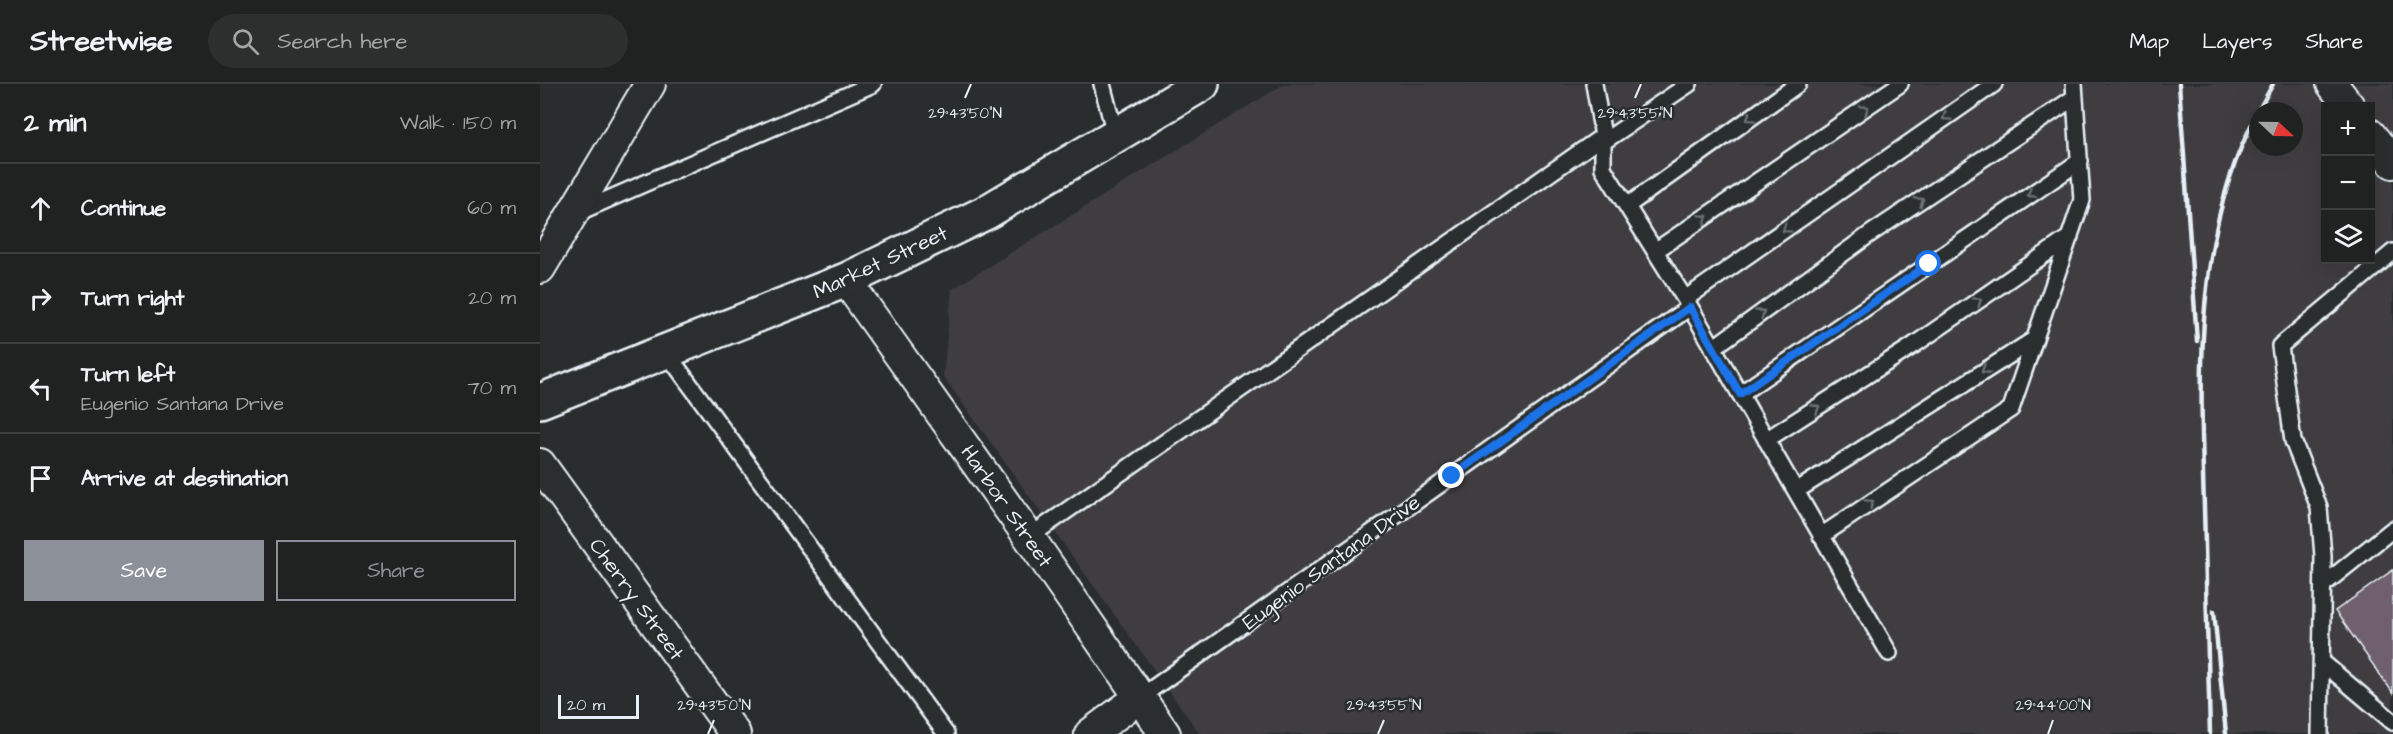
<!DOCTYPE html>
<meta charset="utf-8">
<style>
:root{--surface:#202222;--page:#2d2f2f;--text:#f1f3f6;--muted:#a2a4a5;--line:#3d3f40;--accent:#8c9099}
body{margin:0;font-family:"Architects Daughter",sans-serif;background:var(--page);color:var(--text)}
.controls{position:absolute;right:18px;top:18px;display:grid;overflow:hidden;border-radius:0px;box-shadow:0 6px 24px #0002}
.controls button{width:54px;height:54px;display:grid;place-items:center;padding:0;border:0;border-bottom:2px solid var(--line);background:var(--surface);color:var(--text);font:30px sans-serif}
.compass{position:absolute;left:1709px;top:18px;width:54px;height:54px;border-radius:50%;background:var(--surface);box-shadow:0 6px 24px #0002;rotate:112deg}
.scale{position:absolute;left:18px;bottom:15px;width:81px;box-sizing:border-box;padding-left:6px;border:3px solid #e8f1f8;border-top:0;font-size:16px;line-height:21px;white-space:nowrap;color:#e8f1f8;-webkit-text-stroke:4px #2a2d2e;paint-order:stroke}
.stop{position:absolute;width:18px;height:18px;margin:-14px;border:4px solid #1a73e8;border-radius:50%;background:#fff}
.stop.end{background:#1a73e8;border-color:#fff;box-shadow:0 2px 6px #0008}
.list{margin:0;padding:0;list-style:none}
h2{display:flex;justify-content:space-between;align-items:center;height:78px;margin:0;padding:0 24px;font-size:26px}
h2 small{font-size:20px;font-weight:400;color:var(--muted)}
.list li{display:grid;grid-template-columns:39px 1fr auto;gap:18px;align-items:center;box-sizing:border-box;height:90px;padding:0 24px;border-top:2px solid var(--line)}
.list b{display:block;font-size:22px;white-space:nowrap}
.list p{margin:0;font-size:20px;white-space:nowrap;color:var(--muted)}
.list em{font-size:20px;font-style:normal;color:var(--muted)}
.actions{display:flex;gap:12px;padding:18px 24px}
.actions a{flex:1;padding:14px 0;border:2px solid var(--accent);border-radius:0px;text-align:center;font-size:21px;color:var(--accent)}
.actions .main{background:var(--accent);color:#fff}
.icon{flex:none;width:33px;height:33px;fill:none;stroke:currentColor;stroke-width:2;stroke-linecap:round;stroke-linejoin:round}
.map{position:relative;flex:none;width:1853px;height:650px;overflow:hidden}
header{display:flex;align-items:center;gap:36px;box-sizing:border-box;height:84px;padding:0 30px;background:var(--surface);border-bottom:2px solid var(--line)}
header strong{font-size:28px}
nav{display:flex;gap:33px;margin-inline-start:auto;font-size:21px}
.search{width:420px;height:54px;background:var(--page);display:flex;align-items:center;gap:15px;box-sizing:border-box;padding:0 21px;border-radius:33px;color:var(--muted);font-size:22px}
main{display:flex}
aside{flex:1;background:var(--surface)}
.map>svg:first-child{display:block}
.built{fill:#3f3c41;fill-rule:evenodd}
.building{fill:#6f606e;stroke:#e8f1f8;stroke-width:1.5}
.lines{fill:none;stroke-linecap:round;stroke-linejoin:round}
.lane-casing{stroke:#e8f1f8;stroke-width:20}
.street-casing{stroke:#e8f1f8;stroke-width:34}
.secondary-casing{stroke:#e8f1f8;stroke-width:38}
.lane{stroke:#2a2d2e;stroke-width:15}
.street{stroke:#2a2d2e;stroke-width:30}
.secondary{stroke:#2a2d2e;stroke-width:33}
.rail{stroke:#e8f1f8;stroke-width:4.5}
.oneway{stroke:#6c7275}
.route{stroke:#1a73e8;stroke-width:8}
.ticks{fill:none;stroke:#e8f1f8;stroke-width:2}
.labels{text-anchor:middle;stroke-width:5;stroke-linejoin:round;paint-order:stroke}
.street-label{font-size:21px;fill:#e8f1f8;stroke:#2a2d2e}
.ticks-label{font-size:15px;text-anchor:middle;fill:#e8f1f8;stroke:#2a2d2e;stroke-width:5;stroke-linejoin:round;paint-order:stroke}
</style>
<header>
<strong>Streetwise</strong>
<div class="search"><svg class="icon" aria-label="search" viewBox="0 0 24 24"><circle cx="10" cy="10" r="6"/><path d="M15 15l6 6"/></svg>Search here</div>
<nav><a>Map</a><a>Layers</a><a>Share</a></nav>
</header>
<main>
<aside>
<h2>2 min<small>Walk · 150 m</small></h2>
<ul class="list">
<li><svg class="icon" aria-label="ahead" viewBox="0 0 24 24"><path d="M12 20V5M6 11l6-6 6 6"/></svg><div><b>Continue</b></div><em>60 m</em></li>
<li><svg class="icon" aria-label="right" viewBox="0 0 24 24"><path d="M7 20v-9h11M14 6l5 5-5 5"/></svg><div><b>Turn right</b></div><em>20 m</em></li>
<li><svg class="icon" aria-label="left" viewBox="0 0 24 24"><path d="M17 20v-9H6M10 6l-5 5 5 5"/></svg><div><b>Turn left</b><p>Eugenio Santana Drive</p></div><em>70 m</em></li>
<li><svg class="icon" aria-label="arrive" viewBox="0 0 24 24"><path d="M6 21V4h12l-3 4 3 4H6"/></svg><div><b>Arrive at destination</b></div></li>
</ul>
<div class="actions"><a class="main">Save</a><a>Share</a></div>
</aside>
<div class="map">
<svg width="1853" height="650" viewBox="0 0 1853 650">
<rect width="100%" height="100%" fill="#2a2d2e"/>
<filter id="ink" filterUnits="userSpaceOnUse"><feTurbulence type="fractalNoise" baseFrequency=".0167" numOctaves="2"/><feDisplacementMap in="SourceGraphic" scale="12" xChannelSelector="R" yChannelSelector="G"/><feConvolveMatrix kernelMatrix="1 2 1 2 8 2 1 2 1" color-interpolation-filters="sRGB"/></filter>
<g filter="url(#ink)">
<path class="built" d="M744 0H1853V650H660L403 292 412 205ZM1786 22H1830V176H1786ZM1718 27H1754V63H1718Z"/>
<path class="building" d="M1853 486V609L1795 527Z"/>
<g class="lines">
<g class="lane-casing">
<path id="lane" d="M562 0 575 50
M1054 0 1063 52V84L1150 223 1349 569
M1063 58 1149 0
M1087 122 1258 0
M39 128 333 0
M1115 167 1360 0
M1145 215 1454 0
M1173 264 1330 150 1535 13
M126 268 406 650
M1200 310 1540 77
M1226 356 1374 261 1530 153
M1256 407 1495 255
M1281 452 1471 325 1542 116 1534 0
M489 453 1063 52
M1783 501 1853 445
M1782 578 1853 638
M599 614 1150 223
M1780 650 1783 472 1779 423 1753 357 1740 262 1853 168"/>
</g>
<g class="street-casing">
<path id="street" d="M1792 0 1809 22
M1830 50 1853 79
M0 184 110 0
M306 196 489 453 625 650
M0 380 195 650
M550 650 599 614"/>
</g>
<g class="secondary-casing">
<path id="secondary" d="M0 317 306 196 445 129 662 0"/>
</g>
<use href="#lane" class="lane"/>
<use href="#street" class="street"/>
<use href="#secondary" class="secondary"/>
<path class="rail" d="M1639 0 1657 257
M1718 27 1733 0
M1674 527 1686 650
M1670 650C1668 574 1666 499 1664 423 1660 292 1653 147 1718 28"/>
</g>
<defs><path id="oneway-chevron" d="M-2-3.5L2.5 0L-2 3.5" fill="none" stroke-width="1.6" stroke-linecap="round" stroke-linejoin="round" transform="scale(1.5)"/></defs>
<g class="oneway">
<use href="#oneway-chevron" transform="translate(1325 25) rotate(-34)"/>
<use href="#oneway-chevron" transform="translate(1406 33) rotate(145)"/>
<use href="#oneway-chevron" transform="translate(1210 34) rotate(145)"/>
<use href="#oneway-chevron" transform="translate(1491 110) rotate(146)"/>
<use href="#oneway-chevron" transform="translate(1380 117) rotate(-34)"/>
<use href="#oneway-chevron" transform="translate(1164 134) rotate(-34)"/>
<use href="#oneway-chevron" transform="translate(1246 145) rotate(145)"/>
<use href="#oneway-chevron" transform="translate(1438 217) rotate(-35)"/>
<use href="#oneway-chevron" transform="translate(1221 229) rotate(-36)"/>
<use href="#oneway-chevron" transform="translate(1445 286) rotate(147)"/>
<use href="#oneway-chevron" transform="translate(1276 324) rotate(-33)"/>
<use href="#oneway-chevron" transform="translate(1330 419) rotate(-34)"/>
</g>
</g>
<g class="lines" filter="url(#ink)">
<path class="route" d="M912 392 1150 223 1200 310 1389 180"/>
</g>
<path class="ticks" d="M425 14 431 0M1095 14 1101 0M168 650 174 636M838 650 844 636M1508 650 1513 636"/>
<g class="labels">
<g class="street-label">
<text transform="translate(340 178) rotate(-25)" y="7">Market Street</text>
<text transform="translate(467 422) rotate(55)" y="7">Harbor Street</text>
<text transform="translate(791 478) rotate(-36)" y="7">Eugenio Santana Drive</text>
<text transform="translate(97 515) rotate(54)" y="7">Cherry Street</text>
</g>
</g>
<g class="ticks-label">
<text x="425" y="34">29°43'50"N</text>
<text x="1095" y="34">29°43'55"N</text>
<text x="174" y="626">29°43'50"N</text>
<text x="844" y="626">29°43'55"N</text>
<text x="1513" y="626">29°44'00"N</text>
</g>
</svg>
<div class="controls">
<button>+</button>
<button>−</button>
<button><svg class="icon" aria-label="layers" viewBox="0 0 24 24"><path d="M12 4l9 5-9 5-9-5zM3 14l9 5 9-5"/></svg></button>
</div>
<svg class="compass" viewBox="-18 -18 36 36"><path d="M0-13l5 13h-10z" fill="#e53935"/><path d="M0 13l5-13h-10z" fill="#a2a4a5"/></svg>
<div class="scale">20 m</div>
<div class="stop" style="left:1389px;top:180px"></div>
<div class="stop end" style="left:912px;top:392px"></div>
</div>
</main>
